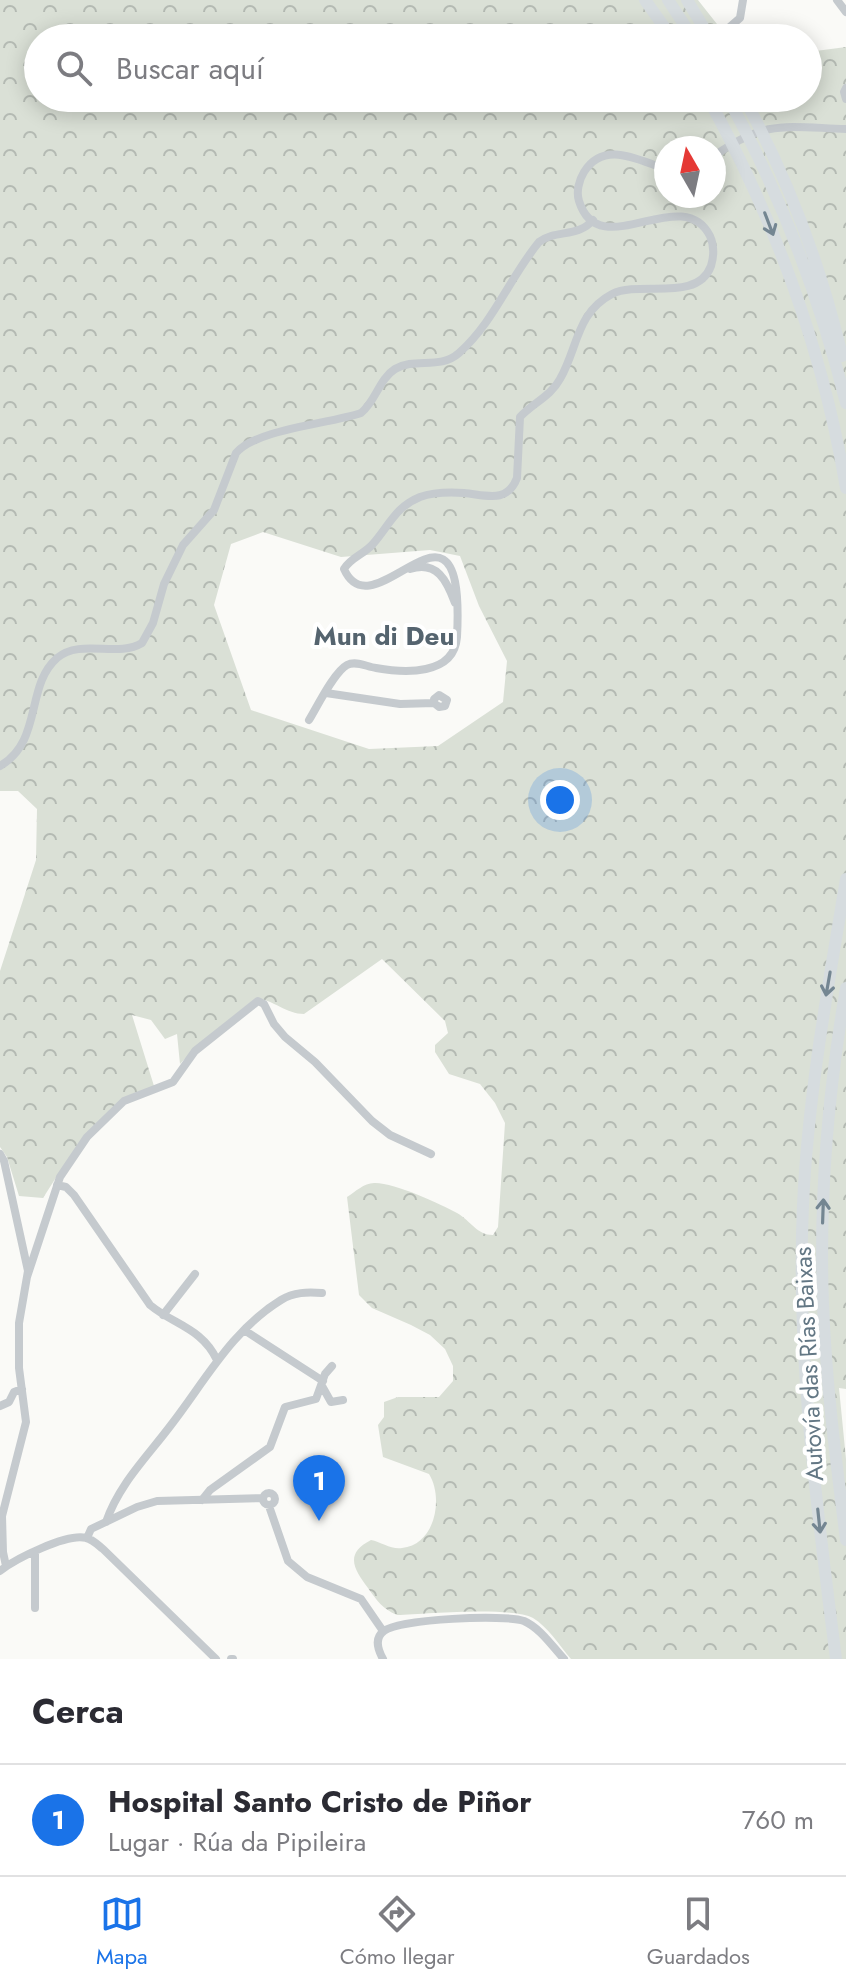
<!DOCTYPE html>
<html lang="es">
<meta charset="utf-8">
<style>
:root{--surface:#fff;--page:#f2f2f3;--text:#2b2b33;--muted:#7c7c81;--line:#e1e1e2;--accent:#1a73e8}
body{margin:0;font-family:Jost,sans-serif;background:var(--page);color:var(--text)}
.compass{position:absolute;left:654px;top:136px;width:72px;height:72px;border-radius:50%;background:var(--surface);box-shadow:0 4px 20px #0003;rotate:351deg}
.you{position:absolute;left:560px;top:800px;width:28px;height:28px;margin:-20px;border:6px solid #fff;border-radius:50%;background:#1a73e8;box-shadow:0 0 0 12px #1a73e833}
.badge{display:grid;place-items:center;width:52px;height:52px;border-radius:50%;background:var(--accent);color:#fff;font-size:26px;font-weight:700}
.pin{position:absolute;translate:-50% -66px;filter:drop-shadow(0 2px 4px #0008)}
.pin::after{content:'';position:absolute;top:42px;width:28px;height:24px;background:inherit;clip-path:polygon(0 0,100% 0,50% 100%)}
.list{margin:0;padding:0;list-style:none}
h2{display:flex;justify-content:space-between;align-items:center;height:104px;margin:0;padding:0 32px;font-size:34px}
h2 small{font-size:26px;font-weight:400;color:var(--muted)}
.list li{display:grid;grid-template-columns:52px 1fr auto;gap:24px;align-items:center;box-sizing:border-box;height:112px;padding:0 32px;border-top:2px solid var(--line)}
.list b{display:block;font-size:30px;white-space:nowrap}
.list p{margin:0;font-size:26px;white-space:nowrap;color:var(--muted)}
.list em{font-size:26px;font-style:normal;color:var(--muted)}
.icon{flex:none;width:44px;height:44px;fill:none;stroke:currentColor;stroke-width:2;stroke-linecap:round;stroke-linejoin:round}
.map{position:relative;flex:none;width:846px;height:1659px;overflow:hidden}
.search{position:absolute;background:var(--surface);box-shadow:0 4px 20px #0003;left:24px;right:24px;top:24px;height:88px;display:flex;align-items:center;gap:20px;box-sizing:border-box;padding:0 28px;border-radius:44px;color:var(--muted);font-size:30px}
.sheet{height:216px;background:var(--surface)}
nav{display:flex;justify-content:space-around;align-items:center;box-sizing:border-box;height:112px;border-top:2px solid var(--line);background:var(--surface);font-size:22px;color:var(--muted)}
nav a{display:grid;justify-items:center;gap:4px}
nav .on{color:var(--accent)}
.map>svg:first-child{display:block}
.forest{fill:url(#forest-crowns);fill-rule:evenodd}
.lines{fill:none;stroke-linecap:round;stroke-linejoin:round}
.minor{stroke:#c5cace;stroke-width:8}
.highway{stroke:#d6dcdf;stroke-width:12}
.oneway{stroke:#748692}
.labels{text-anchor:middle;stroke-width:8;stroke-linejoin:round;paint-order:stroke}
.street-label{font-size:24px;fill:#637784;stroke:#fff}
.neighbourhood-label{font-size:26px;font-weight:bold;fill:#55646f;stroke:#fff}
</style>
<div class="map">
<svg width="846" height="1659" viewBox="0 0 846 1659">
<defs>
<pattern id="forest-crowns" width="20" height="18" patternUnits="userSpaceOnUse" patternTransform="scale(2)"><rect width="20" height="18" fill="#dae0d6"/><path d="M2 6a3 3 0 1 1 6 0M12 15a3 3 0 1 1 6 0" fill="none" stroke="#b4bab3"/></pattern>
</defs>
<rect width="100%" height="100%" fill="#fafaf7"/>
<path class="forest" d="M0 0H698L728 38H38V98H808V52L846 47V1389L839 1388 846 1459V1659H571C560 1646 548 1627 533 1618 511 1606 426 1614 397 1615 383 1609 377 1601 368 1588 354 1569 344 1554 371 1540 381 1542 392 1550 402 1548 435 1545 444 1498 429 1474L383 1457 378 1425 384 1417V1402L398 1397H439L453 1381V1366L445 1349 430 1335 411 1325 372 1308 359 1295 347 1197C355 1192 364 1183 374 1183 393 1182 441 1204 457 1213 471 1221 477 1235 493 1235L498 1227 505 1123 495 1103 480 1084 449 1074 435 1052V1045L448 1033 445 1021 382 959 304 1014C287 1014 273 1000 256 998L200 1043 180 1064 177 1034 165 1039 151 1020 132 1015 154 1086 128 1096 57 1176 43 1198 19 1196 7 1157 0 1147V971L36 860 37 809 18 791H0ZM666 148H714V196H666ZM263 532 341 557 430 550 460 556 479 606 507 661 503 702 438 746 369 749 251 710 214 605 231 544Z"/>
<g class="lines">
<path class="minor" d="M837 0 846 12
M717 38 740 18 743 0
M846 88 844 92 846 99
M714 156C766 119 786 127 846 129
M410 569C437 560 447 581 455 603
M326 693 400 704 434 703 439 707 445 706 447 700 439 695 434 699V703
M309 720C317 707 334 672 347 665 356 660 367 667 376 668 404 673 454 676 457 637 466 464 374 637 344 569 350 558 364 554 372 545 389 526 395 507 420 497 434 492 449 492 464 493 486 495 507 504 517 478L520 417C533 403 551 396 560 379 578 348 576 313 612 294 641 280 697 303 711 266 714 256 714 245 710 236 682 181 599 266 579 201 576 192 579 180 584 172 604 139 640 161 666 169
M0 766C43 741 25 686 57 658 81 638 117 658 142 643L153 623 164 584 183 545 214 510 236 453C256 429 329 424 361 413 376 401 379 379 395 369 415 357 440 370 459 353 494 322 510 277 539 242 556 229 578 238 593 220
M0 1154 4 1161 28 1271 19 1323V1368L26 1422 2 1516 3 1552 6 1566
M57 1185 66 1187 74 1195 150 1305C174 1325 202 1328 217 1360
M27 1277 60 1177 87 1137 124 1101 173 1082 195 1051 258 1001 264 1004 274 1024 285 1037 315 1062 372 1121 390 1135 431 1154
M163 1315 195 1274
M244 1330 323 1381
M322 1386 331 1402 343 1400
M0 1406 9 1402 14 1392 22 1389
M263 1499a6 6 0 1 1 12 0a6 6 0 1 1-12 0Z
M202 1500 210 1490 270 1447 285 1407 316 1399 325 1374 332 1366
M269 1506 288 1561 307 1577 361 1599 383 1631
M106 1522C119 1484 147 1457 171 1425 205 1381 232 1330 281 1300 294 1292 307 1292 322 1293
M87 1538 91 1529 137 1507 157 1501 262 1498
M0 1571C15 1559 67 1533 86 1538 92 1539 98 1545 103 1549L216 1659
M35 1608V1553
M231 1659H233
M383 1659C378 1650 374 1638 384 1631 399 1619 505 1614 524 1621 540 1628 552 1646 564 1659"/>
<path class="highway" d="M645 0 672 38
M668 0 693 38
M687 0 710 38
M708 98C775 220 823 351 846 488
M728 98C781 195 819 295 846 403
M744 98C788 179 821 266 842 356
M846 988C828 1092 819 1198 823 1304 826 1383 836 1461 846 1540
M836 1659C817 1508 796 1357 803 1205 808 1095 828 987 846 879"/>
</g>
<defs><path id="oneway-shaft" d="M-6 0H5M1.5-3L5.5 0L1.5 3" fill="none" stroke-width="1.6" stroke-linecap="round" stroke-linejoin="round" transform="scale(2)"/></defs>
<g class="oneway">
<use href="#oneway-shaft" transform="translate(769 224) rotate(69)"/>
<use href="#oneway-shaft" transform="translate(828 984) rotate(100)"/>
<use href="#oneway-shaft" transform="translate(823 1211) rotate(-88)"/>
<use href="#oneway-shaft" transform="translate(819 1521) rotate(84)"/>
</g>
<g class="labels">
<g class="street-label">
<text transform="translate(809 1364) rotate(-93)" y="8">Autovía das Rías Baixas</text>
</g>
<g class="neighbourhood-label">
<text x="384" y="645">Mun di Deu</text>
</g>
</g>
</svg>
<svg class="compass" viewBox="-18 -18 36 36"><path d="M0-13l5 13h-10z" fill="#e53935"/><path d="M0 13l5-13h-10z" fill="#7c7c81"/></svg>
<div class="you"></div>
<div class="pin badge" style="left:319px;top:1521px">1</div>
<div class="search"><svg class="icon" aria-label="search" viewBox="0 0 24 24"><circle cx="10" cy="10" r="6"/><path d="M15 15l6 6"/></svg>Buscar aquí</div>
</div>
<section class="sheet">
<h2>Cerca<small></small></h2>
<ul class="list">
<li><span class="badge">1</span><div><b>Hospital Santo Cristo de Piñor</b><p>Lugar · Rúa da Pipileira</p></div><em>760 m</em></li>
</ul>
</section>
<nav>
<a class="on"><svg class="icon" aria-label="map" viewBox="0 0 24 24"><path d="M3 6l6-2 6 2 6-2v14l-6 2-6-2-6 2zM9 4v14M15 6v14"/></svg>Mapa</a>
<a><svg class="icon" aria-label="directions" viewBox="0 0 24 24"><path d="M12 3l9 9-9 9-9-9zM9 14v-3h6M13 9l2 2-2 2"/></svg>Cómo llegar</a>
<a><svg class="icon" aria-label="saved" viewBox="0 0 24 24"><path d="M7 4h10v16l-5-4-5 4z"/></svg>Guardados</a>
</nav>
